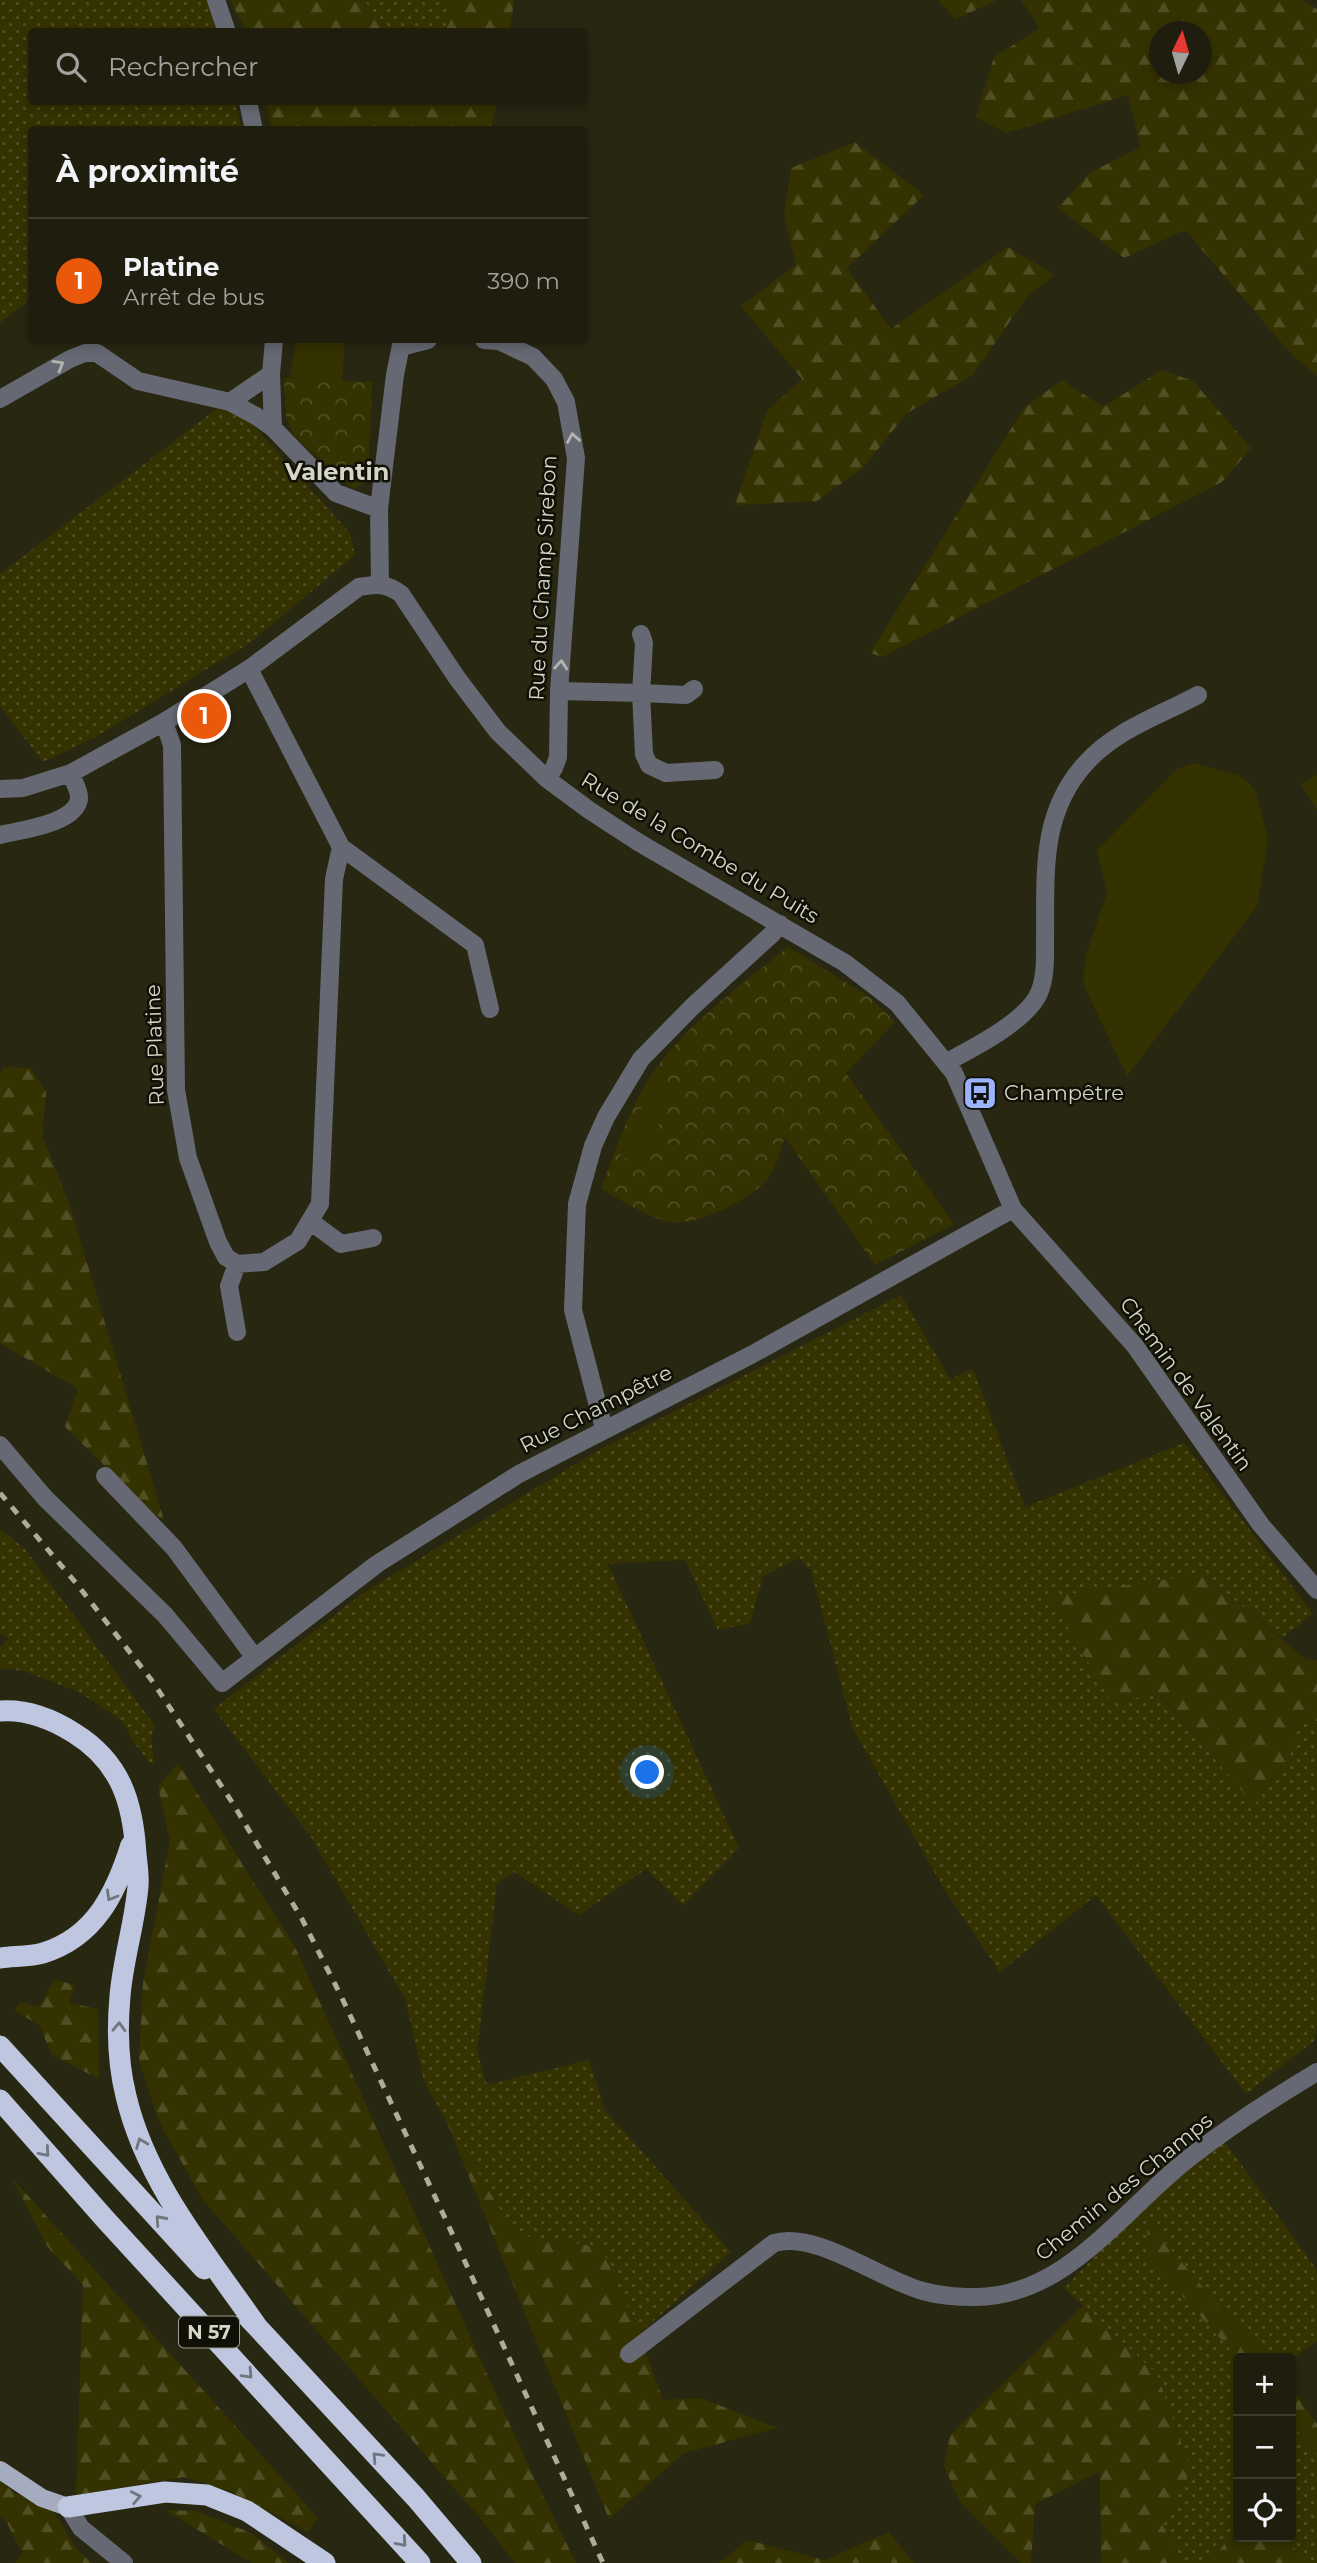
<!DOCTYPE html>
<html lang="fr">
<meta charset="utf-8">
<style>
:root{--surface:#1e1d0e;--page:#2b2a1c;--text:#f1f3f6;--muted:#a1a29e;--line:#3c3b2e;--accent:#ea580c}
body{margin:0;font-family:Montserrat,sans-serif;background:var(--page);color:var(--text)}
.controls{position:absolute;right:21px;bottom:21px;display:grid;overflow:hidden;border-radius:7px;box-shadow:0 4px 10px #0003}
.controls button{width:63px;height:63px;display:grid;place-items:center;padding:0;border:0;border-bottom:2px solid var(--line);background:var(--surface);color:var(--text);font:35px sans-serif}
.compass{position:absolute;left:1149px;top:21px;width:63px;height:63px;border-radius:50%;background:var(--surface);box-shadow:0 4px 10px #0003;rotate:5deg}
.you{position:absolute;left:648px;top:1773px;width:24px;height:24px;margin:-18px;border:5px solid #fff;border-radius:50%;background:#1a73e8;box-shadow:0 0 0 10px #1a73e833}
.badge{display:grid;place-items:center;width:46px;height:46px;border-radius:50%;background:var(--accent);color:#fff;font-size:23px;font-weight:700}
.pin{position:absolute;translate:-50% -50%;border:4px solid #fff;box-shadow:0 2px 7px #0006}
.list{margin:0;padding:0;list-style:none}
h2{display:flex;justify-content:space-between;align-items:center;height:91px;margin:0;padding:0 28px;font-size:30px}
h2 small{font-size:23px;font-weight:400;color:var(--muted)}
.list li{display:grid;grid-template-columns:46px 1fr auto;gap:21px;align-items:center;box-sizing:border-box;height:126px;padding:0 28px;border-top:2px solid var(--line)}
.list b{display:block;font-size:26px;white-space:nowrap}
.list p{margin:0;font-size:23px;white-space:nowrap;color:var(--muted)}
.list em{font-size:23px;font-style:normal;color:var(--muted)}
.icon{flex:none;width:38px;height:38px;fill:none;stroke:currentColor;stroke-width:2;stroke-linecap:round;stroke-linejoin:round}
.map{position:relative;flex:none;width:1317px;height:2563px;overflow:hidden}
.search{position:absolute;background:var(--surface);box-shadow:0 4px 10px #0003;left:28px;top:28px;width:560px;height:77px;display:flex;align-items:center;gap:18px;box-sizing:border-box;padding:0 24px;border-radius:7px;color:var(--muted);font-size:26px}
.panel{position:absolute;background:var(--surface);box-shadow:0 4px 10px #0003;left:28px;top:126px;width:560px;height:217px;border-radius:7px}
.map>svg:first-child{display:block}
.grass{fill:url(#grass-dots)}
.forest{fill:url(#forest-firs);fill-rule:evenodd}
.park{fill:url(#park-crowns)}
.pitch{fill:#343200}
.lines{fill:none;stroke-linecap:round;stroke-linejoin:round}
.minor{stroke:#666973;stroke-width:18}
.major{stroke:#a5acc0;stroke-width:18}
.highway{stroke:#bec7df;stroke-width:21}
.rail{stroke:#adad9e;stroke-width:5;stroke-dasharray:9 9;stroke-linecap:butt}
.oneway{stroke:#b4b5ae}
.oneway2{stroke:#70757e}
.labels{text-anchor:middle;stroke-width:5;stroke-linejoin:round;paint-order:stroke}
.shield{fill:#101007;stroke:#9a9a8e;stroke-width:2}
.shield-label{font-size:19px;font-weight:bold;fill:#d5d5c8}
.street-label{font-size:21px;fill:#d5d5c8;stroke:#101007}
.poi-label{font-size:21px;fill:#d5d5c8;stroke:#101007;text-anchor:start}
.quarter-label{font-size:24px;font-weight:bold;fill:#d5d5c8;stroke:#101007}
</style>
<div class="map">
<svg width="1317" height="2563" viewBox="0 0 1317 2563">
<defs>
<pattern id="grass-dots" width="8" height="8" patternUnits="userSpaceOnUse" patternTransform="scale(1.75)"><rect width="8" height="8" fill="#343200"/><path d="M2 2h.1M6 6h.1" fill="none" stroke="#504f24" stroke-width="1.8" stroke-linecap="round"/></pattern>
<pattern id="forest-firs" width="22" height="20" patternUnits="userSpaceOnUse" patternTransform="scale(1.75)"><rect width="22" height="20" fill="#343200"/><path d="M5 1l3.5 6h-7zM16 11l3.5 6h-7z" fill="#504f24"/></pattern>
<pattern id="park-crowns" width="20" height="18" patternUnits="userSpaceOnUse" patternTransform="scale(1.75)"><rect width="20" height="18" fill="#343200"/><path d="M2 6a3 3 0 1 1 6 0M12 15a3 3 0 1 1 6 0" fill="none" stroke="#504f24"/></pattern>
</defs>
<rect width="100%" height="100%" fill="#282712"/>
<path class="grass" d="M0 0H210L218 31 32 32V102H235L242 129 32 130 31 299 0 323Z
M363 0H451L445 31H392Z
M219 407 252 424 350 533 355 555 251 642 96 737 43 762 0 706V574Z
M901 1295 950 1379 973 1369 1025 1507 1184 1443 1313 1614 1282 1638 1202 1574 1160 1695 1254 1805 1291 1753 1300 1719 1317 1721V2026L1314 2041 1246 2094 1096 1895 1000 1972 944 1889 853 1729 811 1570 799 1558 763 1576 750 1623 718 1630 685 1560 608 1564 739 1848 683 1905 646 1869 579 1915 514 1872 497 1884 477 2051 487 2085 589 2060 605 2110 731 2252 639 2334 601 2247 516 2235 447 2123 424 2081 405 1999 311 1837 214 1709 363 1593 597 1451Z
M0 1529 25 1549 155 1726 151 1736 154 1762 150 1763 135 1744 122 1721 79 1692 24 1671 0 1668V1647L9 1638 0 1633Z
M1222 2138 1317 2270V2341L1291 2359 1268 2358 1216 2303 1232 2350 1238 2358V2526L1210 2563H1183L1162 2524 1191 2471 1157 2374 1064 2288 1155 2196Z
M1291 2423 1317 2455V2563H1302L1288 2537H1291Z"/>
<path class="forest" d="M230 0H363L392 31H246Z
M451 0H514L510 31H445Z
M938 0H997L956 19Z
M1021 0H1302L1317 9V376L1293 356 1185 230 1124 258 1058 208 1091 172 1141 147 1128 95 1006 133 976 117 994 57 1040 28ZM1160 32H1202V74H1160Z
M266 102H497L491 130 272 129Z
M855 142 924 195 847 268 891 329 1008 247 1055 275 1028 295 973 375 907 413 863 468 817 501 735 505 767 411 802 379 741 306 796 265 784 215 791 168Z
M1162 370 1193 381 1251 448 1222 482 882 657 870 653 1024 408 1062 380 1103 407Z
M4 1067 30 1068 46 1092 42 1135 69 1203 164 1520 153 1513 65 1427 78 1389 0 1343V1075Z
M1202 1574 1307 1660H1317V1721L1300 1720 1291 1753 1254 1805 1161 1695 1111 1701 1050 1597Z
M178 1763 295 1947 527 2463 576 2563H515L481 2519 203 2200 158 2120 139 2060 143 1983 170 1841 158 1786Z
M54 1979 75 1985 69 2003 98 2009 99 2079 51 2054 40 2026 14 2010 21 2002 39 2007Z
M447 2123 516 2235 601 2247 639 2334 663 2400 701 2398 777 2428 684 2453 609 2519Z
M12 2178 318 2518 308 2532 227 2490 184 2477 76 2495 83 2285 47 2246Z
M1147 2221 1216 2303 1268 2358H1238L1148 2258Z
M1083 2306 1157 2374 1191 2471 1162 2524 1183 2563H1101L1100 2471 1035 2504 1031 2563H1021L960 2502 944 2466 950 2435Z
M1291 2387 1317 2424V2455L1291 2423Z
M0 2481 15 2493 52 2509 76 2548 92 2563H15L23 2554 5 2519 0 2516Z
M165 2510 197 2511 251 2533 289 2563H252Z
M1238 2526V2537H1288L1302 2563H1210Z
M889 2532 914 2563H719L748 2540 825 2560Z"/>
<path class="park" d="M284 378 372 382 368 481 353 489 294 436 286 417Z
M788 947 868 996 895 1022 846 1073 954 1224 875 1265 785 1137C780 1149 777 1166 769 1177 754 1198 696 1227 669 1222 645 1216 623 1201 601 1189 615 1152 633 1098 657 1067 692 1020 743 984 788 947Z"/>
<path class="pitch" d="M296 340H345L342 381 290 378Z
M1193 763 1239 775 1255 789 1268 840 1257 907 1127 1076 1083 984 1086 956 1107 893 1097 850 1177 769Z
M1317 775V810L1301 784Z
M653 1085 673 1094 640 1165 620 1156Z"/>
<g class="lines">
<path class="minor" d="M216 0 227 32
M248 102 254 130
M484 340 499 341 533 357 554 379 566 402 576 458 559 691 558 757 554 768 547 779
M401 347 428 340
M0 399 70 359 85 353H97L138 381 230 402 256 416 273 428 336 493 379 509
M230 402 271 374
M273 428 271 374 274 340
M380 584 379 509 382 483 395 375 402 340
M641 634 644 643 641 693 686 695 694 689
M249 669 341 847 475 945 490 1009
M559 691 641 693 644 754 649 765 666 773 715 770
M164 722 172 745 176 1090 188 1158 218 1242 226 1257 237 1264 264 1262 298 1241 320 1204 334 879 341 847
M0 789 23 788 71 773 164 722 249 669 359 587C377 584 386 583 401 594L457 678 498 732 547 779 589 810 638 842 845 963 897 1003 954 1073 1013 1209 1135 1346 1261 1525 1317 1590
M0 835C20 830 75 824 79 799 80 791 73 781 71 773
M947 1062C973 1048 1027 1021 1039 993 1046 977 1045 957 1045 940 1046 876 1039 815 1085 764 1115 730 1159 716 1198 695
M310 1221 341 1244 373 1238
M237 1264 229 1286 237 1332
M604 1429 573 1310 577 1204 593 1146 606 1117 641 1059 692 1007 772 934 780 924
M0 1445 45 1498 165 1615 222 1683 377 1564 519 1474 751 1355 1013 1209
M105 1476 174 1548 255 1658
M629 2354 774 2243C815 2230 881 2280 923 2291 940 2296 958 2297 976 2297 1069 2296 1125 2206 1193 2155 1232 2125 1275 2097 1317 2072
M68 2507 81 2528 124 2563"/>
<path class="major" d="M0 2470 42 2498 68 2507"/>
<path class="highway" d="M0 1711C27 1709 52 1719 74 1733 121 1762 133 1803 136 1854 137 1865 139 1876 138 1886 135 1923 123 1959 120 1996 117 2029 118 2064 126 2096 146 2182 206 2253 256 2325
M0 1958C13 1956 30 1957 43 1953 95 1937 116 1893 131 1845
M0 2046 204 2269
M0 2100 105 2219 420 2563
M247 2316 416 2498 471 2563
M68 2507 165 2492 207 2495 247 2511 325 2563"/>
<path class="rail" d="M0 1493 76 1583 153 1682 232 1802 302 1919 342 1998 445 2218 603 2563"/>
</g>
<defs><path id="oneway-chevron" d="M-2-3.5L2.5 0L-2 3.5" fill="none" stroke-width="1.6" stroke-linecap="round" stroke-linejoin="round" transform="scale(1.75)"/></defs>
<g class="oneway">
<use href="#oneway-chevron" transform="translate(59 365) rotate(-30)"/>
<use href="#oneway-chevron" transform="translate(573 438) rotate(-100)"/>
<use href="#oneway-chevron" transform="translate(561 665) rotate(-86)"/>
</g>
<g class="oneway2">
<use href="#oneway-chevron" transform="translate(111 1896) rotate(120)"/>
<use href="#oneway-chevron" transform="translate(119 2027) rotate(-88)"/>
<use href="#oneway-chevron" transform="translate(141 2143) rotate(-112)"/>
<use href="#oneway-chevron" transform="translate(45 2152) rotate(49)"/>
<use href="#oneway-chevron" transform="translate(160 2220) rotate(-132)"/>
<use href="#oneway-chevron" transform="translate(248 2374) rotate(47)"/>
<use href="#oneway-chevron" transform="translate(377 2457) rotate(-133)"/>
<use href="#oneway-chevron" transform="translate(136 2497) rotate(-11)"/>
<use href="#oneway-chevron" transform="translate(402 2542) rotate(49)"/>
</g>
<defs>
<g id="bus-square" transform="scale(1.75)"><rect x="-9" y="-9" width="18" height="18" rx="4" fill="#9cb4fd" stroke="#101007"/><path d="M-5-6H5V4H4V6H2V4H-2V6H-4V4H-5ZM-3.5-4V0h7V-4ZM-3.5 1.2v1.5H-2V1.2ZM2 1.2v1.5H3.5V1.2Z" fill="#111"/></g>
</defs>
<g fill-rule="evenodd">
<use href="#bus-square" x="980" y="1093"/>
</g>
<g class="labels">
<rect class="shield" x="179" y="2316.5" width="60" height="31" rx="5"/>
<g class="shield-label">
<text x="209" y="2339">N 57</text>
</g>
<g class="street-label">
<text transform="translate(543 578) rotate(-87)" y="7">Rue du Champ Sirebon</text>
<text transform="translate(700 848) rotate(31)" y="7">Rue de la Combe du Puits</text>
<text transform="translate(155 1045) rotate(-92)" y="7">Rue Platine</text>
<text transform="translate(1186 1384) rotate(54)" y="7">Chemin de Valentin</text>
<text transform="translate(596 1409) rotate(-27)" y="7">Rue Champêtre</text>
<text transform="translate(1124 2187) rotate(-39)" y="7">Chemin des Champs</text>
</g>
<g class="poi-label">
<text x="1004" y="1100">Champêtre</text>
</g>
<g class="quarter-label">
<text x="337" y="480">Valentin</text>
</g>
</g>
</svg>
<div class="controls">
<button>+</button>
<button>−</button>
<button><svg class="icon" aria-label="locate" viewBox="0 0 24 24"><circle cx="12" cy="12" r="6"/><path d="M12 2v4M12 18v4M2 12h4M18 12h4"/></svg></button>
</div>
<svg class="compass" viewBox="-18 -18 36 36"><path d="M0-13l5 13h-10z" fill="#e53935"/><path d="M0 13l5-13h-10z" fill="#a1a29e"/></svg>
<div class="you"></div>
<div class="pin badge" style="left:204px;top:716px">1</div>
<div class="search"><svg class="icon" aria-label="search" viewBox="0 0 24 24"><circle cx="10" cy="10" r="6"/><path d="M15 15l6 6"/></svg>Rechercher</div>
<section class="panel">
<h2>À proximité<small></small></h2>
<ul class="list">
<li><span class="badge">1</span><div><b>Platine</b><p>Arrêt de bus</p></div><em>390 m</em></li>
</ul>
</section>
</div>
